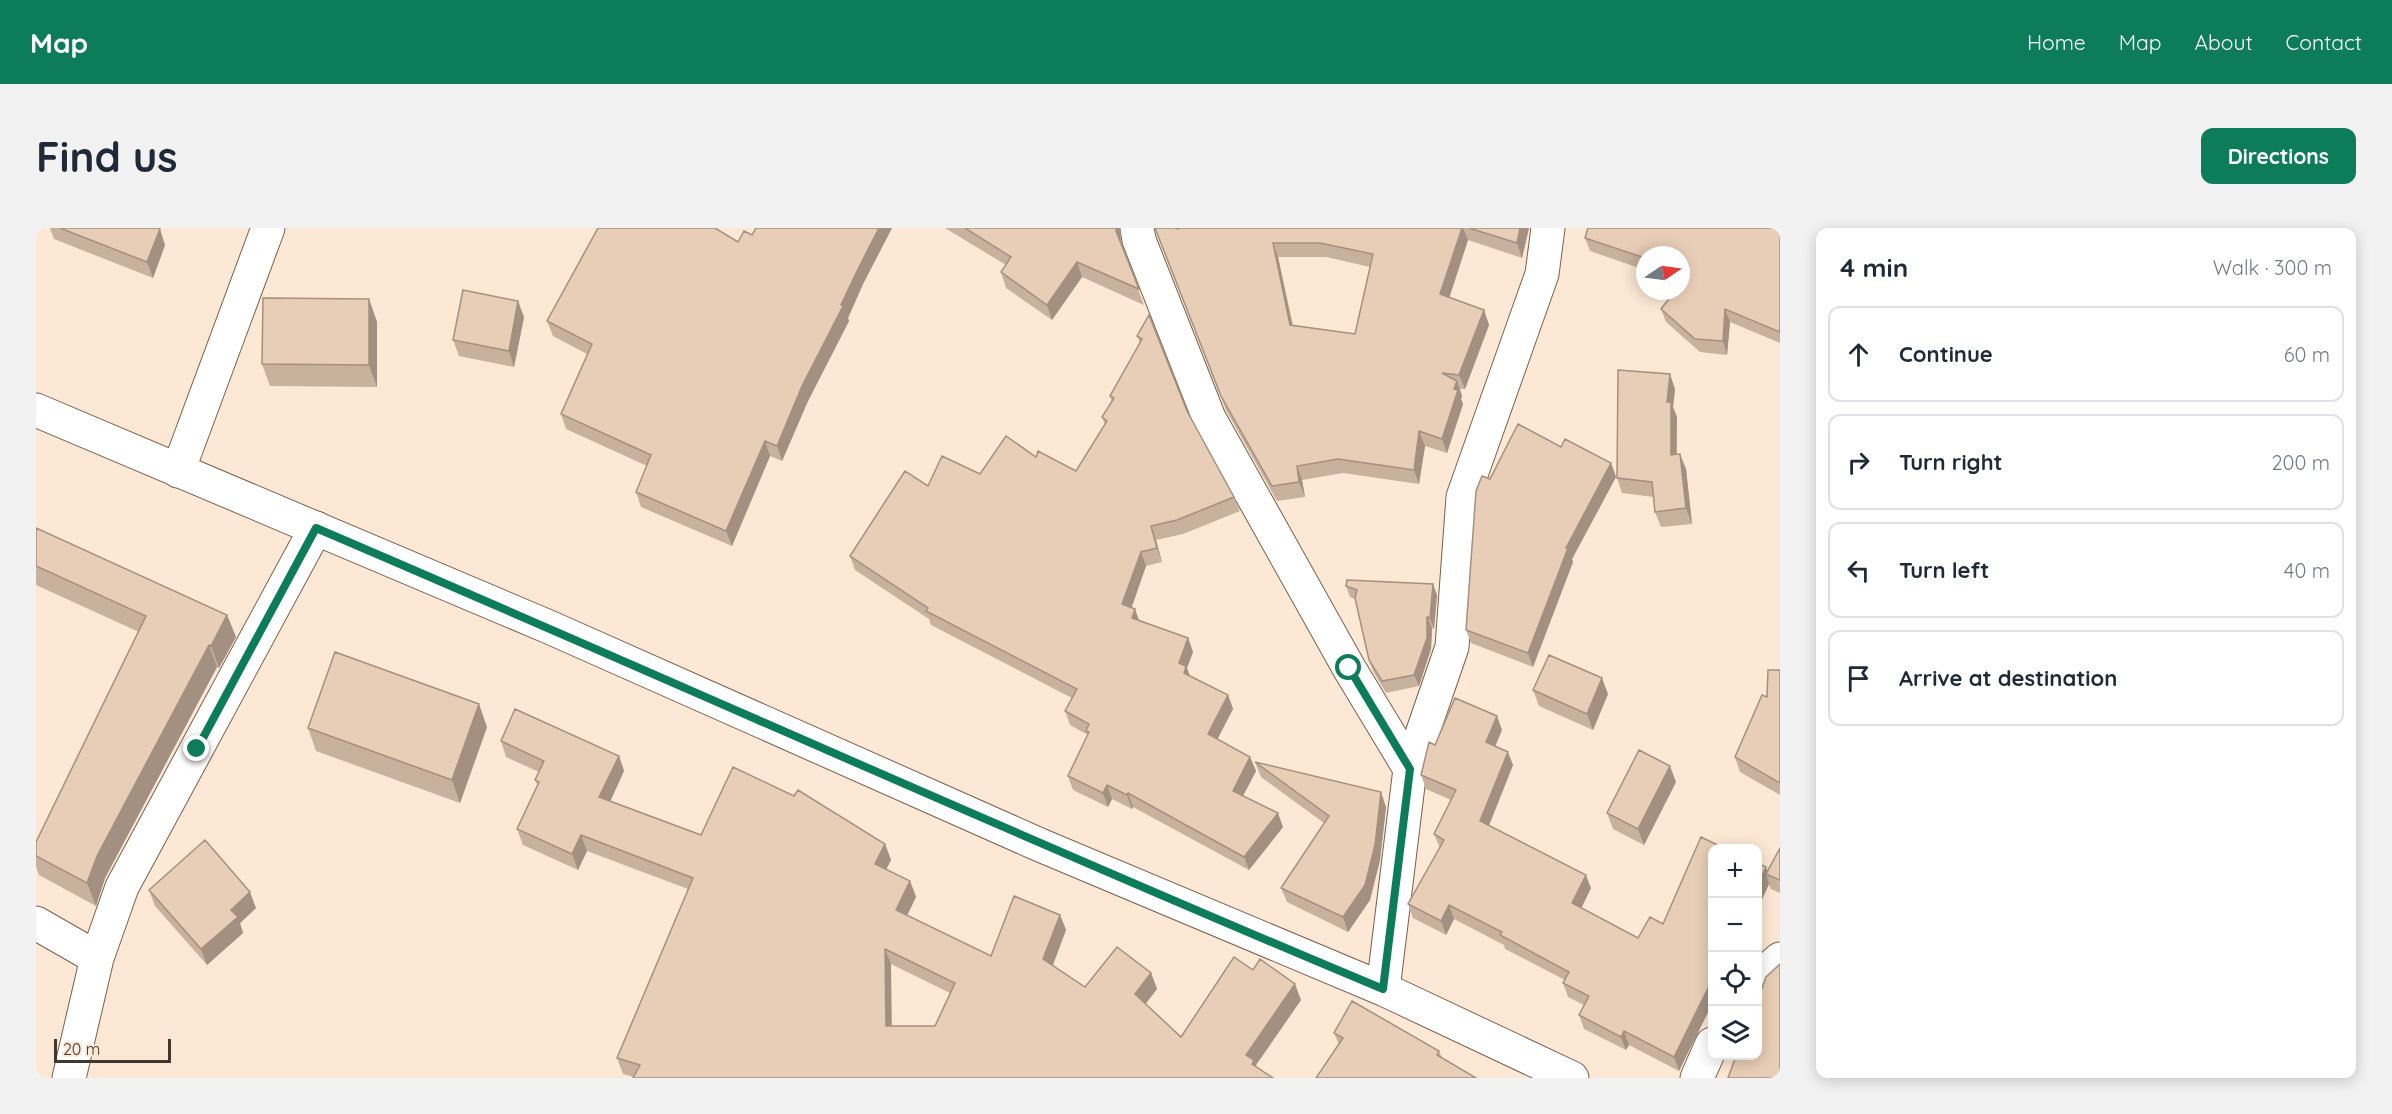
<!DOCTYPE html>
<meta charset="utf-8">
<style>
:root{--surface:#fff;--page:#f2f2f3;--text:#1f2937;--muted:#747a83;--line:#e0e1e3;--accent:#0d7d59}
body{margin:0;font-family:Quicksand,sans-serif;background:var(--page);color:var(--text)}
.controls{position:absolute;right:18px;bottom:18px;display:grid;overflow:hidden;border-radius:12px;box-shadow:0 3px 15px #0003}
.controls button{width:54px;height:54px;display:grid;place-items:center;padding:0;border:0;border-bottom:2px solid var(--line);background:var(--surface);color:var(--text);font:30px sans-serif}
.compass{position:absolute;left:1600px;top:18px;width:54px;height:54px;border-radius:50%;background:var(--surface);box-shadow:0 3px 15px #0003;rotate:77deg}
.scale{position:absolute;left:18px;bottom:15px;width:117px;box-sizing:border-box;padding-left:6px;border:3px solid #41372e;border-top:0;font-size:16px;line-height:21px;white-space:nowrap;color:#41372e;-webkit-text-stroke:4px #fde8d5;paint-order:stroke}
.stop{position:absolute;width:18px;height:18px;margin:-14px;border:4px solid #0d7d59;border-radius:50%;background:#fff}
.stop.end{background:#0d7d59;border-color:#fff;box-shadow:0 2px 6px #0008}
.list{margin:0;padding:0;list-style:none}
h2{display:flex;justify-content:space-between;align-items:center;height:78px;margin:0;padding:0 24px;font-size:26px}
h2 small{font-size:20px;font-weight:400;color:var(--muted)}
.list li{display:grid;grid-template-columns:39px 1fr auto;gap:18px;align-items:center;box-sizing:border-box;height:96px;margin:0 12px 12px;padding:0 12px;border:2px solid var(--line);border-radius:12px}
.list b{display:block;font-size:22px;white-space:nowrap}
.list em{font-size:20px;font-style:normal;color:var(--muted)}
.icon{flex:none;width:33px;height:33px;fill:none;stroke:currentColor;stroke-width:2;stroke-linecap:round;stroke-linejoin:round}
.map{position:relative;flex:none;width:1744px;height:850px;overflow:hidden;border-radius:12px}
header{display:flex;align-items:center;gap:36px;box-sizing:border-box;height:84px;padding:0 30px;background:var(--accent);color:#fff}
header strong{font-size:28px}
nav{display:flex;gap:33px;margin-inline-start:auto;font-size:21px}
.intro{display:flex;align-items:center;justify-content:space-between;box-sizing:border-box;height:144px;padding:0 36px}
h1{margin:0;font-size:42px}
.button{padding:15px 27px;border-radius:12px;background:var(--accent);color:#fff;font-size:21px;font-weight:700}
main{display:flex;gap:36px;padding:0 36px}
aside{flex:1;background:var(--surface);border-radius:12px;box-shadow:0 3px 15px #0003}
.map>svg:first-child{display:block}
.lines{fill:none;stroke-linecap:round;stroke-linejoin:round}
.minor-casing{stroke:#78614d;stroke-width:35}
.primary-casing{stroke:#78614d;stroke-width:35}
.minor{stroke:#fff;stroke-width:33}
.primary{stroke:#fff;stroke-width:33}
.wall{fill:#c8b19d;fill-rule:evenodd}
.shaded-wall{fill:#a39080}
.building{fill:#e9ceb7;stroke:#a39080;stroke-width:1.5;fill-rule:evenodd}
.route{stroke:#0d7d59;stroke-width:8}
</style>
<header>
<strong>Map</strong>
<nav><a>Home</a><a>Map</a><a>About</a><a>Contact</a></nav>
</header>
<div class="intro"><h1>Find us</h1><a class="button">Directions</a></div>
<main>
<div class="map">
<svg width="1744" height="850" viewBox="0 0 1744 850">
<rect width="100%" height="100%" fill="#fde8d5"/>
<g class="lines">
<g class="minor-casing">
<path id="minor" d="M1101 0 1103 12 1173 190 1313 440 1374 541
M142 243 232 0
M0 695 61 730
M1722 751 1744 731
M1347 761 1374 541 1416 419 1427 269 1506 46 1512 0
M33 850 61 730 86 659 280 300
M1661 850 1676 816"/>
</g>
<g class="primary-casing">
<path id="primary" d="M0 182 513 399 1004 617 1347 761 1536 850"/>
</g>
<use href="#minor" class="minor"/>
<use href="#primary" class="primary"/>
</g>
<path class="wall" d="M14 0H121L129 17 117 50 18 11Z
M720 0H856L827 56 812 90 813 93 772 173 746 233 734 228 696 318 605 279 600 264 611 238 530 201 525 186 551 126 517 108 511 93 702 14 716 7Z
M909 0H1084L1085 17 1108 77 1046 49 1016 92 970 60 965 44 970 37Z
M1119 0 1142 1V0H1493L1486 30 1432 12 1413 69 1448 82 1453 97 1429 161H1424L1426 168 1425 171 1427 176 1411 225 1389 218 1383 256 1307 245 1266 252 1269 269 1241 273 1190 182ZM1242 29H1290L1334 39 1319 106 1257 97Z
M1744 0V115L1694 94 1691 127 1664 124 1630 94 1625 81 1634 70 1623 63H1645L1609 27V51L1606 41 1554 23 1549 10Z
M333 71 341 94V159L234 158 226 136Z
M1113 87 1151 183 1198 269 1204 283 1147 306 1120 312 1126 334 1110 338 1095 379 1103 392 1152 410 1157 424 1151 440 1154 448 1192 467 1197 481 1181 511 1214 529 1220 543 1207 568 1247 599 1213 642 1097 579 1096 581 1076 571 1072 579 1037 562 1032 548 1052 507 1034 497 1029 483 1036 470 895 397 893 391 819 342 814 328 892 258 944 246 1000 229 1040 243 1069 197 1066 189 1076 174 1074 168 1104 115 1101 108Z
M488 89 478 139 423 128 417 112Z
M1639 161 1637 179 1641 189V226L1650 241 1656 296 1625 299 1619 284 1618 269 1586 265 1581 250Z
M1525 219 1575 235 1580 249 1536 331 1537 334 1497 439 1435 415 1430 402 1454 251Z
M0 300 191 387 200 409 183 440 181 439 69 650 60 678 3 647 0 639V614L103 404 0 357Z
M1310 358 1401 367 1398 401 1396 400 1395 421 1383 458 1350 465 1337 443 1333 432 1320 371 1314 369Z
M1744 442V567L1704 544 1699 529Z
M1497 462 1572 466 1557 502 1503 478Z
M451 499 424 575 280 523 272 500Z
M1466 502 1459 518 1477 537 1453 598 1555 660 1545 680 1602 710 1627 696 1677 621V774L1643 843 1593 817 1590 822 1548 801 1543 787 1548 777 1532 769 1527 755 1529 752 1469 721 1468 717 1418 691 1410 707 1377 690 1372 676 1404 620 1398 606 1415 572 1390 561 1385 547 1399 517Z
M465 513 583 528 588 543 574 573 665 607 849 616 855 632 850 641 874 653 880 669 871 687 955 728 1024 687 1030 702 1017 737 1049 759 1115 745 1121 761 1109 776 1145 809 1217 742 1265 772 1220 837 598 849 587 846 581 830 652 661 551 623 542 642 487 617 481 601 502 558 499 552 503 544 470 529ZM855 736 914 765 899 798H855Z
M1219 534 1350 579 1344 632 1334 672 1312 704 1251 674 1245 660 1288 595 1225 549Z
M1640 554 1608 617 1577 601 1571 585Z
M1744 620V665L1735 661 1733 656 1722 680V635L1732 643Z
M113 662 220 680 204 695 207 705 171 737 119 678Z
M1298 805 1403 823 1406 830 1303 817Z"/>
<path class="shaded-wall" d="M843 0H856L827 56 812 90 813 93 772 173 746 233 741 218 766 158 822 41Z
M1080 0H1084L1085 19 1080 3Z
M1426 0H1427L1432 12 1410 80 1404 66Z
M1484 0H1493L1486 30 1481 15Z
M124 1 129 17 117 50 111 34Z
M1237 15 1242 29 1259 111 1254 97Z
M1041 34 1046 49 1016 92 1011 77Z
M333 71 341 94V159L333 137Z
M482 73 488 89 478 139 473 123Z
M1689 81 1694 94 1691 127 1687 113Z
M1448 82 1453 97 1429 161 1423 147Z
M1634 146 1639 161 1637 179 1641 189 1640 242 1635 227 1631 174Z
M1421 153 1426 168 1425 171 1427 176 1411 225 1406 211 1418 161Z
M1383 203 1389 218 1383 256 1378 242Z
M729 213 734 228 696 318 690 303Z
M1644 226 1650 241 1656 296 1650 280Z
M1575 235 1580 249 1536 331 1537 334 1497 439 1492 425 1530 320Z
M1261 238 1266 252 1269 269 1263 254Z
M1115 298 1120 312 1126 334 1121 320Z
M1105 324 1110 338 1092 390 1086 376Z
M1397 356 1401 367 1398 401 1394 390Z
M1099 381 1104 395 1096 390Z
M191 387 200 409 183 440 175 418Z
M1391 389 1396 400 1395 421 1383 458 1378 447Z
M1152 410 1157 424 1151 440 1155 452 1153 459 1143 435Z
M173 417 181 439 69 650 60 678 51 655 61 628Z
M1566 450 1572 466 1557 502 1551 486Z
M1192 467 1197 481 1177 520 1172 506Z
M443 476 451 499 424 575 416 552Z
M1461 488 1466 502 1455 528 1450 514Z
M1472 524 1477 537 1449 607 1444 593Z
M583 528 588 543 569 585 563 569Z
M1214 529 1220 543 1202 577 1197 563Z
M1634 538 1640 554 1608 617 1602 601Z
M1071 557 1076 571 1072 579 1067 565Z
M1345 564 1350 579 1344 632 1334 672 1312 704 1307 689Z
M1092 565 1097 579 1096 581 1091 567Z
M1242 585 1247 599 1213 642 1208 629Z
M545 607 551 623 542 642 536 626Z
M849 616 855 632 845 652 839 636Z
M1730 639 1733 648 1730 646 1733 656 1722 680V656Z
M1550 647 1555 660 1541 689 1536 675Z
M874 653 880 669 866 698 860 682Z
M214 664 220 680 204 695 207 705 171 737 165 721 195 682Z
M1413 677 1418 691 1410 707 1405 693Z
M1024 687 1030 702 1013 747 1007 731Z
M849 721 855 736 856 814 850 798Z
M1115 745 1121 761 1105 782 1099 766Z
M1677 750V774L1643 843 1638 829Z
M1259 756 1265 772 1220 837 1224 848 1210 827Z
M1588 803 1593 817 1590 822 1585 809Z"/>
<path class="building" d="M24 0H121L124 1 111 34Z
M562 0H679L702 14 708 3 716 7 720 0H843L822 41 805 77 807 78 766 158 741 218 729 213 690 303 600 264 615 227 525 186 556 116 511 93Z
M929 0H1080V3L1103 61 1041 34 1011 77 965 44 975 29Z
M1119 0H1139L1142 1V0H1426L1404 66 1448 82 1423 147 1406 145 1421 153 1418 161 1422 162 1406 211 1383 203 1378 242 1302 231 1261 238 1263 254 1236 258 1185 168ZM1237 15H1284L1337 26 1319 106 1254 97Z
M1433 0H1484L1481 15Z
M1552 0H1744V104L1689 81 1687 113 1659 111 1625 81 1639 63H1645V27H1609V30L1549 10Z
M427 62 482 73 473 123 417 112Z
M227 70 333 71V137L226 136Z
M1113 87 1151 183 1198 269 1141 292 1115 298 1121 320 1105 324 1086 376 1099 381 1096 390 1152 410 1143 435 1150 438 1148 445 1192 467 1172 506 1214 529 1197 563 1242 585 1208 629 1092 565 1091 567 1071 557 1067 565 1032 548 1053 504 1050 503 1053 496 1029 483 1041 461 890 383 892 380 814 328 869 243 892 258 906 228 944 246 970 208 1000 229 1002 223 1040 243 1071 193 1066 189 1078 170 1074 168 1106 111 1101 108Z
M1582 142 1634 146 1631 174H1635V227L1644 226 1650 280 1619 284 1616 254 1581 250Z
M1482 196 1525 219 1529 211 1575 235 1530 320H1532L1492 425 1430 402 1440 263 1446 248 1454 251Z
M0 300 191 387 175 418 173 417 61 628 51 655 0 628V614L110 388 0 338Z
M1311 352 1397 356 1394 390 1391 389V410L1378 447 1346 453 1333 432 1319 370 1321 362 1310 358Z
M299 424 443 476 416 552 272 500Z
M1513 427 1566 450 1551 486 1497 462Z
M1732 442H1744V555L1699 529 1726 467 1731 469Z
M1419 470 1461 488 1450 514 1472 524 1444 593 1550 647 1536 675 1602 710 1614 689 1627 696 1665 609 1690 621H1677V750L1638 829 1588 803 1585 809 1543 787 1553 768 1527 755 1533 744 1464 707 1466 704 1413 677 1405 693 1372 676 1408 612 1398 606 1420 562 1385 547 1393 514 1399 517Z
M479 481 583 528 563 569 665 607 697 539 758 568 762 562 849 616 839 636 874 653 860 682 955 728 978 668 1024 687 1007 731 1049 759 1081 719 1115 745 1099 766 1145 809 1198 729 1217 742 1224 731 1259 756 1210 827 1218 832 1216 836 1237 850H597L604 837 581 830 657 650 545 607 536 626 481 601 503 554 499 552 508 533 465 513ZM849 721 919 755 899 798H850Z
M1603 522 1634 538 1602 601 1571 585Z
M1219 534 1345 564 1339 617 1329 657 1307 689 1245 660 1293 588Z
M169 612 214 664 195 682 202 689 165 721 113 662Z
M1744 620V652L1730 646Z
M1722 635 1730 639 1722 656Z
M1744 736V850H1692L1700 828H1722V771L1730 749Z
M1316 773 1403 823 1401 827 1440 850H1280L1307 810 1298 805Z"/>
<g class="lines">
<path class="route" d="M161 521 280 300C636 452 989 612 1347 761L1374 541 1313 440"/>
</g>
</svg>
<div class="controls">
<button>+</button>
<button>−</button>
<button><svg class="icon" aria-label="locate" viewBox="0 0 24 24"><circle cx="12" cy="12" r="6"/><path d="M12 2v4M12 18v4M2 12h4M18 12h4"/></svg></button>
<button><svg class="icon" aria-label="layers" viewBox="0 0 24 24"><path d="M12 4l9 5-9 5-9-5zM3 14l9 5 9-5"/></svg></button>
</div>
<svg class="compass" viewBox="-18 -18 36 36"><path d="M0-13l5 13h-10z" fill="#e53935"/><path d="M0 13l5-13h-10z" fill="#747a83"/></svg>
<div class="scale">20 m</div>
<div class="stop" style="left:1313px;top:440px"></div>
<div class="stop end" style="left:161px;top:521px"></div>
</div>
<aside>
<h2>4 min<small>Walk · 300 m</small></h2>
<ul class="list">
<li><svg class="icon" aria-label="ahead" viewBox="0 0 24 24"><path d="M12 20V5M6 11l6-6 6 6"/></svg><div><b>Continue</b></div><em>60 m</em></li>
<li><svg class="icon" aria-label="right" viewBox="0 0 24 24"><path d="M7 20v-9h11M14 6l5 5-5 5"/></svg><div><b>Turn right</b></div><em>200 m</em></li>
<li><svg class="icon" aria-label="left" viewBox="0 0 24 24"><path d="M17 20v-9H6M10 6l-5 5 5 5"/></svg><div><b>Turn left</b></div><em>40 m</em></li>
<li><svg class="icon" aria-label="arrive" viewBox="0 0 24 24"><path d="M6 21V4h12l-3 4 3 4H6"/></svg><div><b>Arrive at destination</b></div></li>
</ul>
</aside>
</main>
